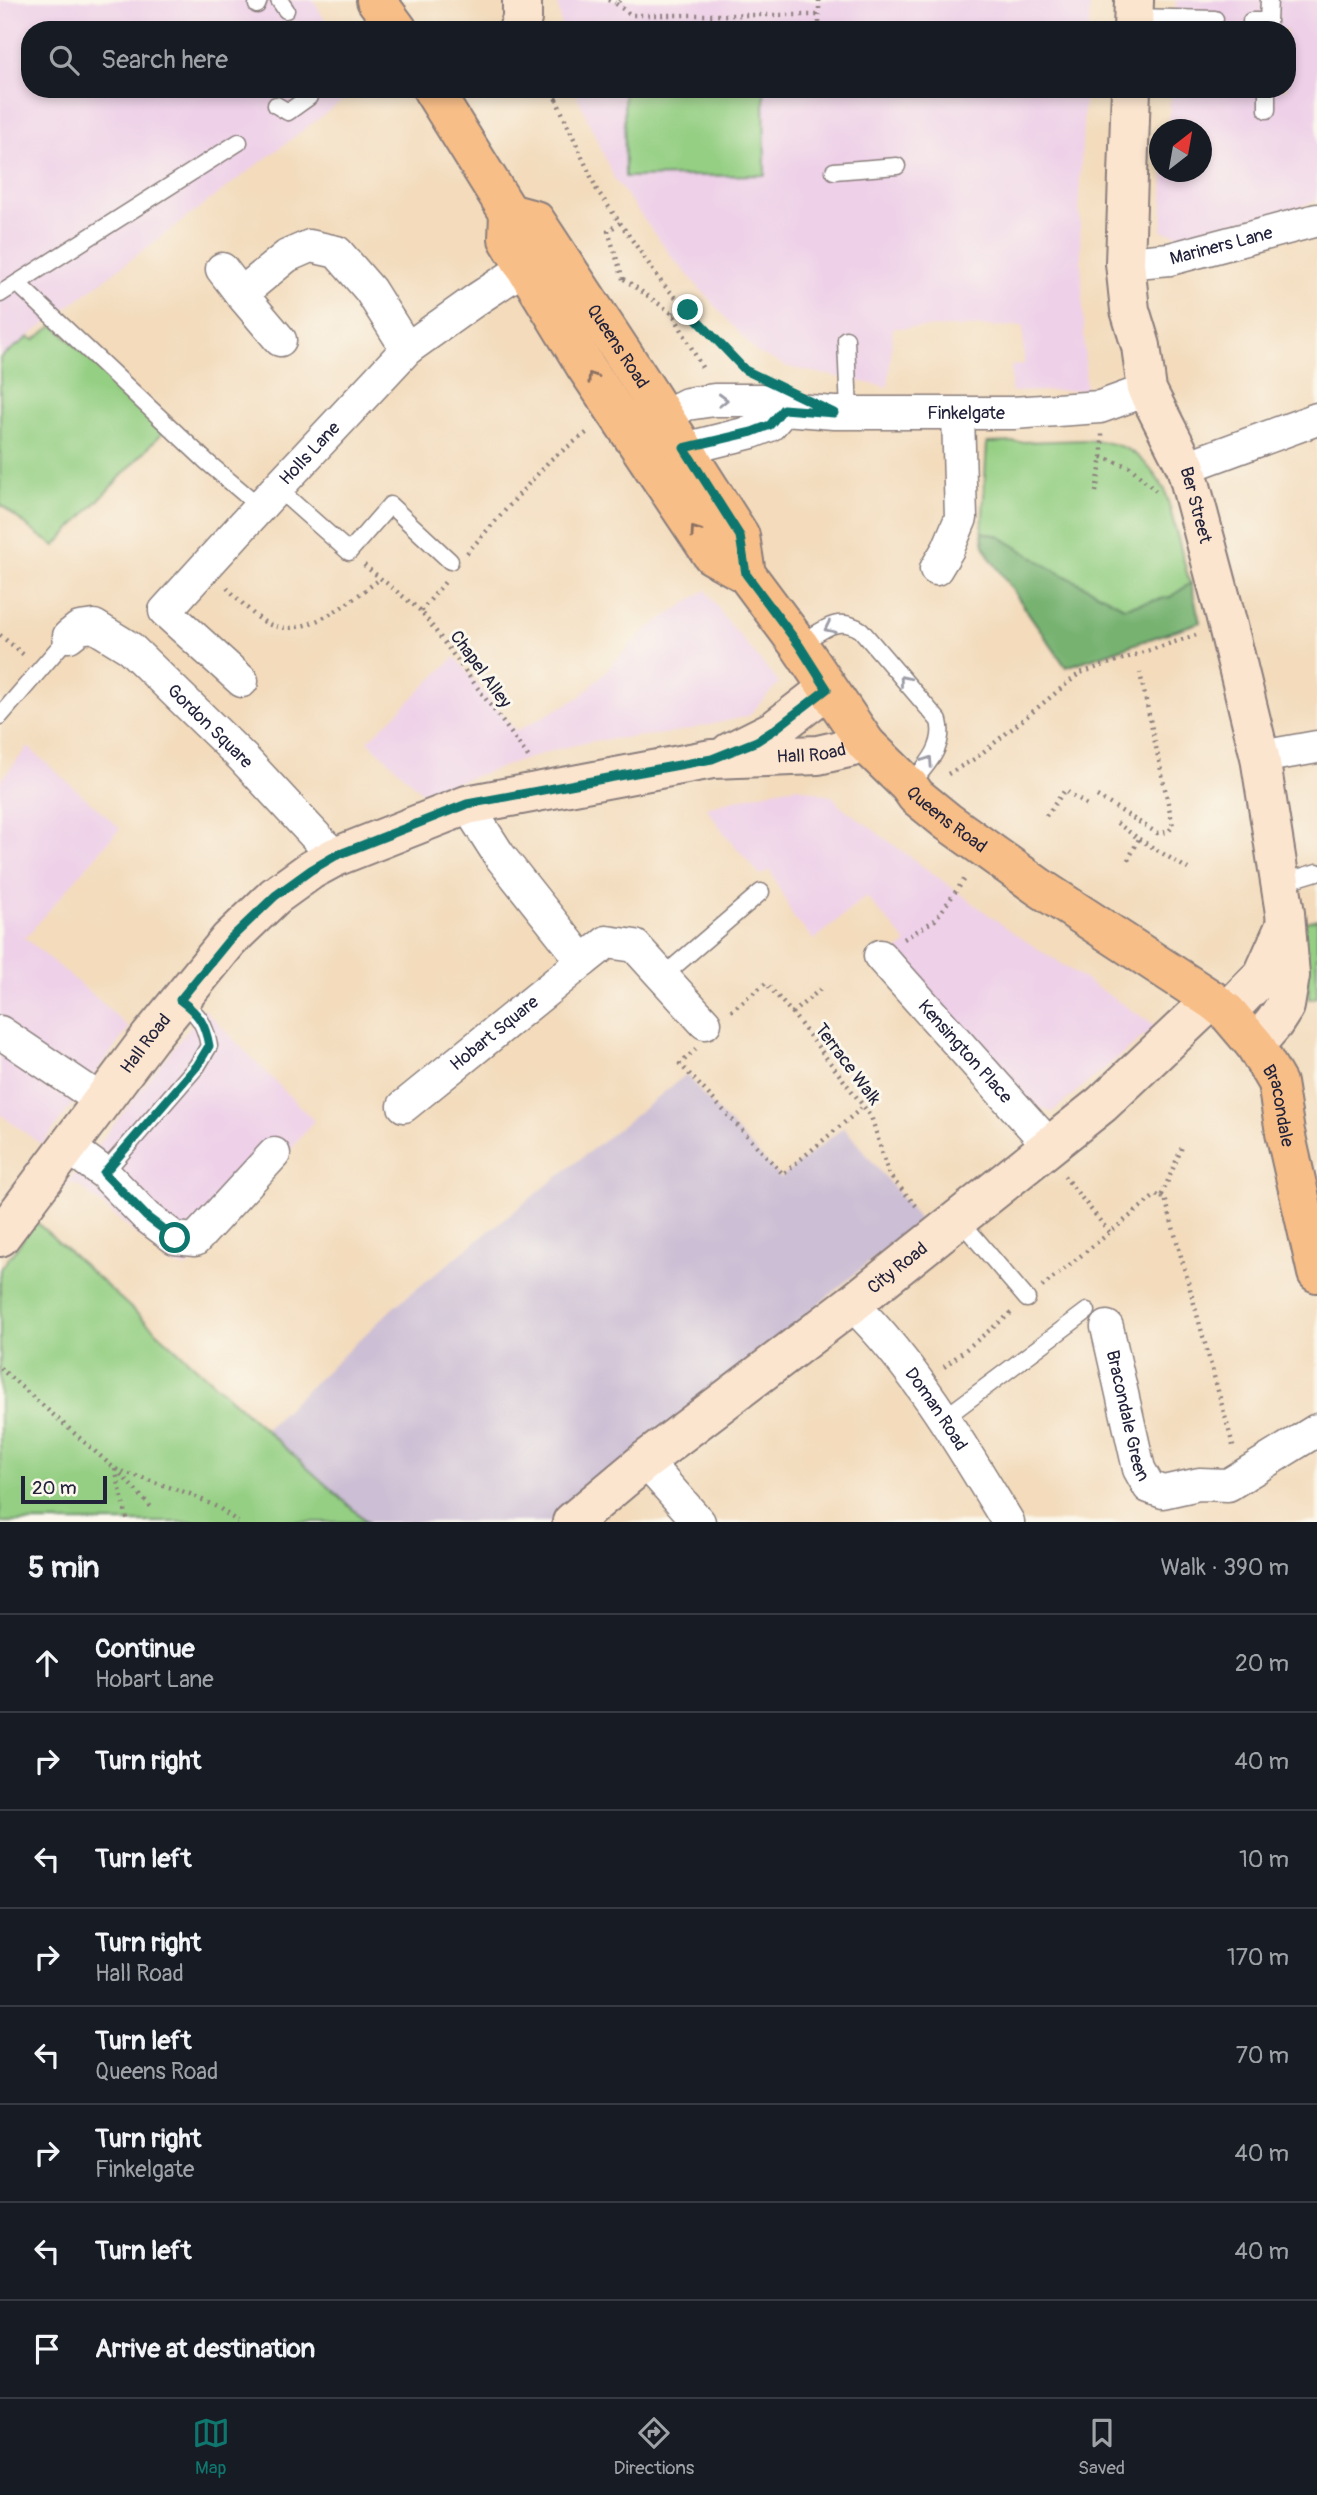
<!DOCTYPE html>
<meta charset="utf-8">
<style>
:root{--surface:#171b24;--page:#20242c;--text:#f1f3f6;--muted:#9ea1a6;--line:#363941;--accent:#0f766e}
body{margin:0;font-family:Pangolin,sans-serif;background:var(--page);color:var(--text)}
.compass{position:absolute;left:1149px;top:119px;width:63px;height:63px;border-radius:50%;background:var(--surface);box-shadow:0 4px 10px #0003;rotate:31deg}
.scale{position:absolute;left:21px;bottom:18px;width:86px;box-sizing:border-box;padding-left:7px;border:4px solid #22223b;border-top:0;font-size:19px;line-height:24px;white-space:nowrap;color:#22223b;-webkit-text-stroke:5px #fbf7ec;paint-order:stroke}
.stop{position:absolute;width:21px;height:21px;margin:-16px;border:5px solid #0f766e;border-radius:50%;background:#fff}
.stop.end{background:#0f766e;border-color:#fff;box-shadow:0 2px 7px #0008}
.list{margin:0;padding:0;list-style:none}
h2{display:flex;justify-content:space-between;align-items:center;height:91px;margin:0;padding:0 28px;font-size:30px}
h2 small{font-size:23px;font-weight:400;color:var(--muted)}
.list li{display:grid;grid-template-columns:46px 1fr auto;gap:21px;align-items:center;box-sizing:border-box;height:98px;padding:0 28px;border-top:2px solid var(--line)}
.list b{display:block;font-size:26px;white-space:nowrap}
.list p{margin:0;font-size:23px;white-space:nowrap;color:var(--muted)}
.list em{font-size:23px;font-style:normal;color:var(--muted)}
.icon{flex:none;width:38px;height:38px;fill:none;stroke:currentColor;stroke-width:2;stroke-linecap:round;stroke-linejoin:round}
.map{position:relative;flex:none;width:1317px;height:1522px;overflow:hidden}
.search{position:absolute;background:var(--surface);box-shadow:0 4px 10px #0003;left:21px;right:21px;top:21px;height:77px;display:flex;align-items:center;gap:18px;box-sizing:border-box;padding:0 24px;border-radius:28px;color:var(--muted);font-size:26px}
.sheet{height:875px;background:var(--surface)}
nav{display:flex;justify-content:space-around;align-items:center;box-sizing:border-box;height:98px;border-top:2px solid var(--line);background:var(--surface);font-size:19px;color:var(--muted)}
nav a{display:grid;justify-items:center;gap:4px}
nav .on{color:var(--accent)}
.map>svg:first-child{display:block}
.built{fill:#eed0e8}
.industrial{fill:#ccbed4}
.green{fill:#94cf83;stroke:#5b785f;stroke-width:2}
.forest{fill:#77b271;stroke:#4c6a56;stroke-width:2}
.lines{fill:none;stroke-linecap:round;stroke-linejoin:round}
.lane-casing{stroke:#8a7e7c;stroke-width:19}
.street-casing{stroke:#8a7e7c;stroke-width:35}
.secondary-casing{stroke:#8a7e7c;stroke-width:42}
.primary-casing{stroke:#8a7e7c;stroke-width:42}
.path{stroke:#8a7e7c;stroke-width:4.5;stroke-dasharray:2 5;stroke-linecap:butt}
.lane{stroke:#fff;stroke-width:16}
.street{stroke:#fff;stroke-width:32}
.secondary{stroke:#fce5cf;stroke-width:38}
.primary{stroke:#f7be88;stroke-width:38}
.oneway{stroke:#8c7062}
.oneway2{stroke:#9c9ca7}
.route{stroke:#0f766e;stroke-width:9}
.labels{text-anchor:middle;stroke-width:6;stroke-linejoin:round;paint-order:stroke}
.street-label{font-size:18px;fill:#22223b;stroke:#fbf7ec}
</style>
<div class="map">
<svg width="1317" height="1522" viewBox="0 0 1317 1522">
<rect width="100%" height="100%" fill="#fbf7ec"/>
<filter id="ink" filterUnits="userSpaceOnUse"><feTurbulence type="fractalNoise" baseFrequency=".0143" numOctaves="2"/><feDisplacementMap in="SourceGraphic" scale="14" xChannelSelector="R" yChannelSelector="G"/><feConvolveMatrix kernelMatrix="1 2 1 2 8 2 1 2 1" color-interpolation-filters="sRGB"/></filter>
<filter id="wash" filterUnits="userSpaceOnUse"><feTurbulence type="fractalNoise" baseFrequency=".00686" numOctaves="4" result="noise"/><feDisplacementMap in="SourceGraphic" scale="28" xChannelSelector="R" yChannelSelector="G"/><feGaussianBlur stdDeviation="1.57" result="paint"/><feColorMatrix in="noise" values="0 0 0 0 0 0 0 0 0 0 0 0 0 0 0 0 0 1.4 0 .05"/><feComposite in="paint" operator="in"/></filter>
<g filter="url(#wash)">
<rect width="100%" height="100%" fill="#f3dbbc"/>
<path class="built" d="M0 0H314L330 30H30V89H358L0 358Z
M557 0H1090L1089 30H562Z
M1176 0H1317V201L1199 239 1162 231 1164 172H1202V130L1168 129 1171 89H1287V30H1174Z
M574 89H1085L1079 198 1086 390 1011 392V366L1024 364 1023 326 893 328 888 387 788 367 756 352 672 257 615 180Z
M706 590 724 617 779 683 748 716 673 733 592 741 554 750 423 793 368 741 455 657 516 731 580 697 646 630Z
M28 747 120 828 25 938 100 1001 129 1028 42 1145 0 1114V781Z
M798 787 834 797 838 804 1015 934 1156 1026 1052 1112 1019 1101 895 953 907 943 866 896 814 940 794 918 770 870 760 875 727 837 706 807 775 790Z
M204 1009 314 1121 203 1256 186 1268 171 1264 81 1187 73 1183 63 1189Z"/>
<path class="industrial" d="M687 1074 703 1095 781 1178 844 1127 920 1220 556 1522H367L265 1429 395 1306Z"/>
<path class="green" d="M763 27V30H623V28Z
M624 89H764L765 175 625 177Z
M54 325 165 430 55 546 37 534 0 504V358L29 337 34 340Z
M1087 440C1129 443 1143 455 1165 490L1200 622 1066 667 989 556 984 545 982 532 987 443Z
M1317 919V997L1310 999 1299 924Z
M36 1222 367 1522H0V1270Z"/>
<path class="forest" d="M982 532 999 536 1052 569 1124 607 1170 597 1191 583 1200 622 1066 667 989 556 984 545Z"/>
</g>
<g filter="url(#ink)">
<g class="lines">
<g class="lane-casing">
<path id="lane" d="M279 0 286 10
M257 5 259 0
M1133 17 1215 19
M1251 21H1268V30
M1268 21 1269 0
M276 105 288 112 309 97
M1267 110V89
M834 171 897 166
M17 283 207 462 260 507
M0 294 239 142
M846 339 849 413
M277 488 349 552 390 505 450 561
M799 645C821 632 836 614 861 630L939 721C946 747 925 767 909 786
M0 716 69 636
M1281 883 1317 872
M663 976 761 892
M104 1173 197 1066 209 1046C205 1024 199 1014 180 1001
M958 1218 1027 1299
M943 1419 1087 1311"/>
</g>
<g class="street-casing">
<g id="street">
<path id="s1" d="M1125 263 1170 259 1317 220"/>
<path d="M222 269 241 294"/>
<path d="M280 340 241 294 287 256 310 246 337 252 370 290 407 349"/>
<path id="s2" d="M642 427 687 404 714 400H764L784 409 834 413H1013L1100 407 1147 390"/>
<path d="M664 454 752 432 770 425 784 409"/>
<path d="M1186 467 1317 419"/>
<path d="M936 569 948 549 961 518 958 414"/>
<path id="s3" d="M69 636 79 628 94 626 130 648 243 758 335 857"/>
<path id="s4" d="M242 681 165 611 277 488 407 349 477 299 544 255"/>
<path d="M1260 757 1317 747"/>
<path id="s5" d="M880 956 1049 1145"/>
<path d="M583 961 607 942 635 946 705 1023"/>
<path d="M0 1032 102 1101"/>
<path id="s6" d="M404 1106 583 961 499 855 467 805"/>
<path d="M67 1146 104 1173 147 1217 175 1238 195 1240 274 1154"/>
<path id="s7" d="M852 1304C915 1366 962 1446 1008 1522"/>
<path id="s8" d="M1107 1327 1139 1469 1149 1487 1163 1492 1199 1484 1228 1485 1317 1430"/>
<path d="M645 1461 699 1522"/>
</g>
</g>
<g class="secondary-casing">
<g id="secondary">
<path d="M518 30 522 19V0"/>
<path d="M1133 30 1134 0"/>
<path id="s9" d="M1131 89 1125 263 1130 310 1141 346 1147 390 1186 467 1225 614 1260 757 1285 913 1290 976 1285 1006 1274 1023 1255 1045"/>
<path d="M730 752 774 730 827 689"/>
<path d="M1227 1012 1263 975 1284 928"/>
<path id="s10" d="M0 1237 150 1037 229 940 275 896 311 870 335 857 467 805 712 759 818 755 866 744"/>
<path id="s11" d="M572 1522 645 1461 852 1304 1102 1104 1212 1000"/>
</g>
</g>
<g class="primary-casing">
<g id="primary">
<path d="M376 0 398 30"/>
<path d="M432 89 509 213 508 239 586 367 712 555 746 574"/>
<path id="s12" d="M509 213 535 220 639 378 740 536 746 574 799 645 866 744 909 786 916 796 948 822 1039 887 1212 1000 1227 1012 1255 1045 1277 1083 1285 1132 1317 1273"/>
</g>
</g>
<path class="path" d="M608 0 615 3
M620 0 615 3 631 15H819
M819 0V30
M544 89 556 99 552 89
M556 99 597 190 663 284 747 371
M620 223 608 231 623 279
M624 279 673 314 704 371
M673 314 688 310
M1102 457 1130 467 1157 492
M1096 492 1102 457V434
M467 553 550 460 589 431
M364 565 421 611 530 759
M227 588C238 598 250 613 263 621 301 645 351 600 380 579
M421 611 445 582
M0 635 24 655
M948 774 976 758 1080 673 1196 635
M1097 796 1157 833 1168 832 1173 826 1140 673
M1046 816 1065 790 1088 806
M1117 823 1139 839 1127 862
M1139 839 1188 869
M904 939 935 920 967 876
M731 1011 766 983 792 1013 871 1116 889 1175 919 1209
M792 1013 823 987
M696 1049 680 1064 783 1174 864 1106
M1064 1176 1110 1233
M1161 1197 1165 1198 1234 1449
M1042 1287 1156 1195 1161 1197 1182 1147
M944 1367 1011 1313
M0 1368 115 1469 190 1494 219 1508 238 1522
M115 1469 128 1522
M116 1469 152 1508"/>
<use href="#lane" class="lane"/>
<use href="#street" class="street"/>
<use href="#secondary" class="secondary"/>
<use href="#primary" class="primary"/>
</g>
<defs><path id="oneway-chevron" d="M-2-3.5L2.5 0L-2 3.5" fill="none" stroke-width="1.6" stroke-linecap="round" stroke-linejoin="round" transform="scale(1.75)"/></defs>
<g class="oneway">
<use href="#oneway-chevron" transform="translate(592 377) rotate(-124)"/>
<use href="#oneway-chevron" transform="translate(695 531) rotate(-125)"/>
</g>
<g class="oneway2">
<use href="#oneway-chevron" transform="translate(723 400) rotate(-2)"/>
<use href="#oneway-chevron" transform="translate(829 628) rotate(154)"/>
<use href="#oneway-chevron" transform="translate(904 680) rotate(-130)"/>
<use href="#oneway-chevron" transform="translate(928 761) rotate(-56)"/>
</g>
</g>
<g class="lines" filter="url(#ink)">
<path class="route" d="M175 1238 147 1217 104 1173 197 1066 209 1046C205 1023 199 1014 180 1000L229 940 275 896 311 870 335 856 467 804 712 759 757 741 774 730 827 689 799 645 746 574 740 536 684 448 752 432 770 425 783 409 834 413 745 370 688 310"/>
</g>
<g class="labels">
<g class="street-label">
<text dy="6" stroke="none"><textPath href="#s1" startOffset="98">Mariners Lane</textPath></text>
<text dy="6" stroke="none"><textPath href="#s12" startOffset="178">Queens Road</textPath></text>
<text dy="6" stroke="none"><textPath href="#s2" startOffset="332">Finkelgate</textPath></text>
<text dy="6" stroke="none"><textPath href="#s4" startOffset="318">Holls Lane</textPath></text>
<text dy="6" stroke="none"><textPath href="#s9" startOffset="429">Ber Street</textPath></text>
<text transform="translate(481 669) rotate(54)" y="6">Chapel Alley</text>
<text dy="6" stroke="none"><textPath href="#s3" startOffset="182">Gordon Square</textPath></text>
<text dy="6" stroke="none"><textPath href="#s10" startOffset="1001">Hall Road</textPath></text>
<text dy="6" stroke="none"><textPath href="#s12" startOffset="761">Queens Road</textPath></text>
<text dy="6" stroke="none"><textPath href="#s6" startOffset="116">Hobart Square</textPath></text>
<text dy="6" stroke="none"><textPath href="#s10" startOffset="242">Hall Road</textPath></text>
<text dy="6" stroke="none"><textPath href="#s5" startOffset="128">Kensington Place</textPath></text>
<text transform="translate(848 1064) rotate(53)" y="6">Terrace Walk</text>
<text dy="6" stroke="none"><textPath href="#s12" startOffset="1211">Bracondale</textPath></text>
<text dy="6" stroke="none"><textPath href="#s11" startOffset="413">City Road</textPath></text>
<text dy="6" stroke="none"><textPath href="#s7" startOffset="135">Doman Road</textPath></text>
<text dy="6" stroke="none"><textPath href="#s8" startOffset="91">Bracondale Green</textPath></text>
</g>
</g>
</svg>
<svg class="compass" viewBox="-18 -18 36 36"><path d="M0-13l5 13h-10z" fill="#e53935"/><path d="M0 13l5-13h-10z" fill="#9ea1a6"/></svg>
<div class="scale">20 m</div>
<div class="stop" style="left:175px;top:1238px"></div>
<div class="stop end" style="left:688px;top:310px"></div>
<div class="search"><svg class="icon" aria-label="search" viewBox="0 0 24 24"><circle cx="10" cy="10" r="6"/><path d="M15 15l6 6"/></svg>Search here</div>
</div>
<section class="sheet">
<h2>5 min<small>Walk · 390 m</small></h2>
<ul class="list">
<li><svg class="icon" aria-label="ahead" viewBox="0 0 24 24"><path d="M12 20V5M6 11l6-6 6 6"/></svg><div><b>Continue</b><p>Hobart Lane</p></div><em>20 m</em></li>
<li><svg class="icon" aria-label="right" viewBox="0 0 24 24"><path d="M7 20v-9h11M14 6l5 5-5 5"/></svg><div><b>Turn right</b></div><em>40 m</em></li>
<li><svg class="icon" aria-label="left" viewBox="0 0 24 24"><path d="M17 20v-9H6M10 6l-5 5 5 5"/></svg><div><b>Turn left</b></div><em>10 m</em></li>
<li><svg class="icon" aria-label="right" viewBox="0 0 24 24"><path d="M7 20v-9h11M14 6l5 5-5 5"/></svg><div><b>Turn right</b><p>Hall Road</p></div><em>170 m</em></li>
<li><svg class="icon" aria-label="left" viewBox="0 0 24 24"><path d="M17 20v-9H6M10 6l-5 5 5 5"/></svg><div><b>Turn left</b><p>Queens Road</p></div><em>70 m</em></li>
<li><svg class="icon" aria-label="right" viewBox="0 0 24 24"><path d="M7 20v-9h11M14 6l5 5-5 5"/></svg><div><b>Turn right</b><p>Finkelgate</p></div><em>40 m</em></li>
<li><svg class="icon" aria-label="left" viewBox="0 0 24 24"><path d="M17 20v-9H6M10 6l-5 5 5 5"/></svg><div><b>Turn left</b></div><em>40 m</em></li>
<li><svg class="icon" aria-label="arrive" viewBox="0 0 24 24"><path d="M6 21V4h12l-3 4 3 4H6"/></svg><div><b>Arrive at destination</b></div></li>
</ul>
</section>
<nav>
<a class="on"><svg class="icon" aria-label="map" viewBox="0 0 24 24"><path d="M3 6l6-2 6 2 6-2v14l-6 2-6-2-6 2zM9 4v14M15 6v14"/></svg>Map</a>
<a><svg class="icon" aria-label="directions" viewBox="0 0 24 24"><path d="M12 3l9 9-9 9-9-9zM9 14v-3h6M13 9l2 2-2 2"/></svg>Directions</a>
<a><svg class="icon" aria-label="saved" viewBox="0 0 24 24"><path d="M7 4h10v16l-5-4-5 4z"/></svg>Saved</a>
</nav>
